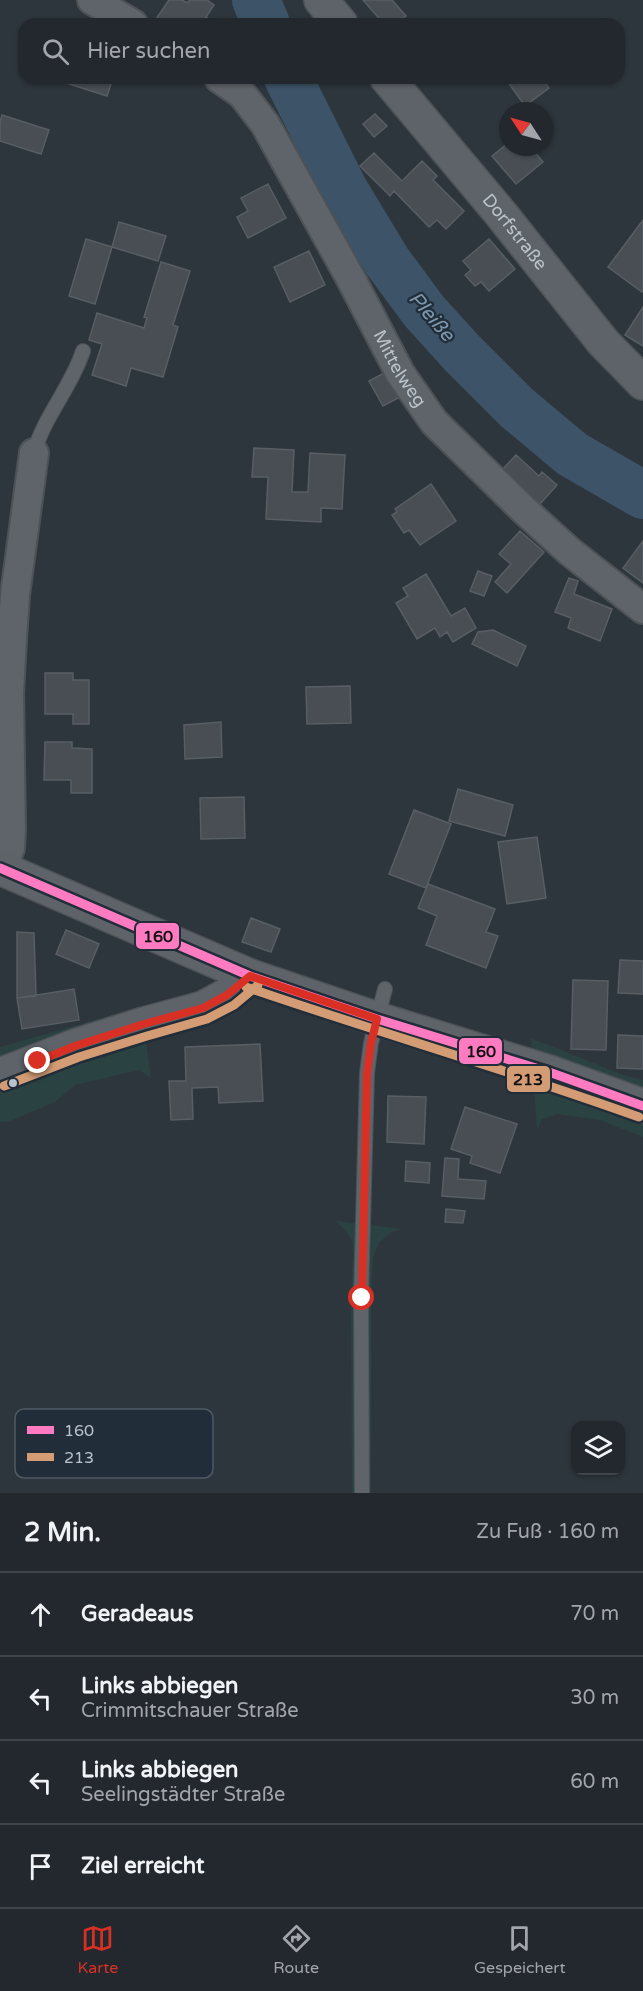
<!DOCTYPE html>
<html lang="de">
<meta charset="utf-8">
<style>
:root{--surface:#22282e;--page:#2e343a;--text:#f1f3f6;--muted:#a2a6aa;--line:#3f444a;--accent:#d93025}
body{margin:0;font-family:"Varela Round",sans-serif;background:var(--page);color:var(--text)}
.controls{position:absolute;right:18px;bottom:18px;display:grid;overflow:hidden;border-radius:12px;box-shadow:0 2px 4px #0004}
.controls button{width:54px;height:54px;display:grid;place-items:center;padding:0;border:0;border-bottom:2px solid var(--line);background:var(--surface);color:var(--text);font:30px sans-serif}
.compass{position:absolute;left:499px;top:102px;width:54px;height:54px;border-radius:50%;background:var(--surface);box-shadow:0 2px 4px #0004;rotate:306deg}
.stop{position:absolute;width:18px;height:18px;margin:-14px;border:4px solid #d93025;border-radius:50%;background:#fff}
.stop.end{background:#d93025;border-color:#fff;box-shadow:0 2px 6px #0008}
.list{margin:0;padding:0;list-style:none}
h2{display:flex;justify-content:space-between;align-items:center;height:78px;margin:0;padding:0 24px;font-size:26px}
h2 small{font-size:20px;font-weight:400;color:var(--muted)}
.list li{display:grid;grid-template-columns:39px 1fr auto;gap:18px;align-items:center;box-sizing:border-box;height:84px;padding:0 24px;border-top:2px solid var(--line)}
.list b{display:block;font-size:22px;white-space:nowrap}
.list p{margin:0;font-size:20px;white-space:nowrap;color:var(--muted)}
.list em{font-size:20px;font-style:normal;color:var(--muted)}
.icon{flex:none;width:33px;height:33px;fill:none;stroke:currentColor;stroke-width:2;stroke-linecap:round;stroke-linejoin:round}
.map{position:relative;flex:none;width:643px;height:1493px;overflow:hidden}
.search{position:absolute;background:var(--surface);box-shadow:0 2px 4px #0004;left:18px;right:18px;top:18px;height:66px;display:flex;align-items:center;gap:15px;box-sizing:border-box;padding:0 21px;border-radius:18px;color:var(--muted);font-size:22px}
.sheet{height:414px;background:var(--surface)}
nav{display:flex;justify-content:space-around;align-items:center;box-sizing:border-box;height:84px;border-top:2px solid var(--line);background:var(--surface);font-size:16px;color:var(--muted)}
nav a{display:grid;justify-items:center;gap:3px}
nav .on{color:var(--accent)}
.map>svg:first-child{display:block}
.grass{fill:#2b4243}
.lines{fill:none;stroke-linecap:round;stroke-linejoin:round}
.river{stroke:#3d5367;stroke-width:48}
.building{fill:#484e54;stroke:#575e64;stroke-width:1.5}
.lane-casing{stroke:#4d5257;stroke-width:16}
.street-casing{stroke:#4d5257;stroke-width:32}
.secondary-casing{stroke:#4d5257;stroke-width:36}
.lane{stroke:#5f646a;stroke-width:14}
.street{stroke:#5f646a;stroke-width:28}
.secondary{stroke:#5e6369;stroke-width:33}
.bus-1-casing{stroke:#212d38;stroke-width:14}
.bus-2-casing{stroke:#212d38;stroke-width:14}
.bus-1{stroke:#fe7ac1;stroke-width:9}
.bus-2{stroke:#d39c74;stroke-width:9}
.route{stroke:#d93025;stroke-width:8}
.bus-dot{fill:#bac3cc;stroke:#212d38;stroke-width:2}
.labels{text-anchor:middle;stroke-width:4.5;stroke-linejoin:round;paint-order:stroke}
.street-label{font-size:18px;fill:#bac3cc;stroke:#212d38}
.water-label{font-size:20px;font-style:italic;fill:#7c96ae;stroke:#212d38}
.key{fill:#212d38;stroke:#4f5a64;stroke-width:1.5}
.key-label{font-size:16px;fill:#bac3cc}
.line-badge{stroke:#212d38;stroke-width:2}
.pale-badge-label{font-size:16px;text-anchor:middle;font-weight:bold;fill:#111}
</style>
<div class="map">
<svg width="643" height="1493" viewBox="0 0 643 1493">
<rect width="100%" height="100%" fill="#2e363d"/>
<path class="grass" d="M141 1007 151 1078 139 1070 75 1085 55 1102 10 1121 0 1122V1047Z
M531 1038 623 1075 643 1080V1137L600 1120 557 1114 542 1119 537 1130Z
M335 1221 402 1229 391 1232 379 1243 373 1258 371 1296V1493H352L351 1302 353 1254 352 1240 344 1229Z"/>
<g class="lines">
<path class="river" d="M256 0 266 24
M288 78 344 190 387 261 424 311 462 353 517 408 572 454 643 495"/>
</g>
<path class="building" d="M169 0H182L187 3 190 0H207L214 5 206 17 215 23 163 24 156 19Z
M363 0H392L406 16 397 24H384Z
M65 78H103L112 81 107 96 63 82Z
M505 78H545L543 80 549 88 525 106Z
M375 114 387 126 374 137 363 124Z
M2 115 49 130 41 154 0 141V122Z
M508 143V147H537L533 150 543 162 516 184 492 156Z
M374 153 402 181 422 161 437 176 433 180 464 211 446 229 437 220 429 227 394 191 390 196 360 166Z
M268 184 286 218 248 238 237 217 248 211 241 198Z
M643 220V291L642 292 608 267Z
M119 222 166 236 158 261 112 247Z
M86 239 112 247 95 304 69 296Z
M489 239 515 269 489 291 481 282 475 286 465 275 471 270 463 261Z
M309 251 325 285 290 302 274 267Z
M161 262 190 271 173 325 178 327 163 377 131 368 126 386 92 375 102 344 89 340 97 313 144 328 147 318 144 317Z
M643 307V346L625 335Z
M386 372 400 397 383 406 369 381Z
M254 448 294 450 292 492H308L310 453 345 455 342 509 321 508V522L266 519 268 477H252Z
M516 455 539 476 542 472 557 485 540 504 502 470Z
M431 484 456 521 420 545 409 530 404 533 392 515 397 512 395 509Z
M520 531 544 552 507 593 495 582 511 564 499 554Z
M643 541V583L623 568Z
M478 571 492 576 484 596 470 591Z
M426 574 451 616 465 608 476 628 453 642 447 632 440 637 435 628 417 639 396 603 408 596 403 588Z
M569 578 578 581 574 594 612 609 600 641 568 628 571 618 555 612Z
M493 630 526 646 517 666 472 644 478 632Z
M45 673H73V680H89V724H73V714H45Z
M350 686 351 723 307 724 306 687Z
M221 722 222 757 185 759 184 725Z
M45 742H72V748L92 749V793H71V780H44Z
M458 789 513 805 505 836 449 821Z
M244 797 245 838 201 839 200 798Z
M414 810 451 824 426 888 389 874Z
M537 837 546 898 507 904 498 842Z
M428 884 495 909 486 932 498 936 486 968 426 945 437 916 418 908Z
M251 918 280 929 271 952 242 942Z
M66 930 99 944 89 968 56 954Z
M17 932 34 933 36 996 17 998Z
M620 960 643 961V994L618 993Z
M573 980 608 981 606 1050 571 1049Z
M74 989 79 1020 22 1029 17 998Z
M618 1035 643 1036V1069L617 1068Z
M260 1044 263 1101 219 1103 218 1087 192 1088 193 1119 171 1120 169 1081H186L185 1047Z
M388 1096 426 1097 424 1144 387 1142Z
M465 1107 517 1124 500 1173 470 1163 472 1156 451 1149Z
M445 1158 459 1159 458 1179 486 1181 484 1199 442 1196Z
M406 1161 430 1163 429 1183 405 1181Z
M446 1209 465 1211 463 1223 445 1222Z"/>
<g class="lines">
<g class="lane-casing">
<path id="lane" d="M34 453C44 416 71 388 83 351
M362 1493 361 1298 367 1073 371 1043 385 989"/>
</g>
<g class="street-casing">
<g id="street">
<path d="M92 0 133 24"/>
<path id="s1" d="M219 78 242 94 265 124 351 279 400 373 434 422 524 510 569 551 643 609"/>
<path d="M2 869 10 848 11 829 9 693 12 639 15 595 34 453"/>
</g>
</g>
<g class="secondary-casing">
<g id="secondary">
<path d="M321 0 341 24"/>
<path id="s2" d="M387 78 501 214 603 342 643 383"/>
<path d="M0 868 250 976 377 1019 549 1072 643 1106"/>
<path d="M0 1075 75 1046 144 1024 203 1008 227 995 250 976"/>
</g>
</g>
<use href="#lane" class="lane"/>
<use href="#street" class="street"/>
<use href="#secondary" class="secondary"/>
<g class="bus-1-casing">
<path id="bus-1" d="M0 868 250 976 377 1019 549 1072 643 1106"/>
</g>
<g class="bus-2-casing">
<path id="bus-2" d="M246 987C377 1032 509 1070 639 1117
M4 1086 79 1057 147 1036 207 1019 234 1005 258 985"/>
</g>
<use href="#bus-1" class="bus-1"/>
<use href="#bus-2" class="bus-2"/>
</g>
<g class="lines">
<path class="route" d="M38 1061 75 1046 144 1024 203 1008 227 995 250 976 377 1019 371 1043 367 1073 362 1298"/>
</g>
<circle class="bus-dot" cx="13" cy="1083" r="5"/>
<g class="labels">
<g class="street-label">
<text dy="6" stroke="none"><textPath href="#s2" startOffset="200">Dorfstraße</textPath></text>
<text dy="6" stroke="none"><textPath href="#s1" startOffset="345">Mittelweg</textPath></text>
</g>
<g class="water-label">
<text transform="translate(432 316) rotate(49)" y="7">Pleiße</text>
</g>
</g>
<rect x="15" y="1409" width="198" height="69" rx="9" class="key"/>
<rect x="27" y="1426" width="27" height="8" fill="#fe7ac1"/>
<rect x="27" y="1453" width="27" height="8" fill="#d39c74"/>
<g class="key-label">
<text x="64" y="1436">160</text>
<text x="64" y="1463">213</text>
</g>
<g class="line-badge">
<rect x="135" y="922" width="45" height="28" rx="6" fill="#fe7ac1"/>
<rect x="458" y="1037" width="45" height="28" rx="6" fill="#fe7ac1"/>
<rect x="506" y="1065" width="45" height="28" rx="6" fill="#d39c74"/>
</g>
<g class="pale-badge-label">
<text x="158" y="942">160</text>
<text x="481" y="1057">160</text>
<text x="528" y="1085">213</text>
</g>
</svg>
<div class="controls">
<button><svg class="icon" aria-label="layers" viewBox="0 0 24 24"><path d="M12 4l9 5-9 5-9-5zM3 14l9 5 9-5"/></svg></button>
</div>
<svg class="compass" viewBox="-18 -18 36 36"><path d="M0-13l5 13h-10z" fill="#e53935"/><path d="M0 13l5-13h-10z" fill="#a2a6aa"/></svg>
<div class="stop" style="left:362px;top:1298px"></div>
<div class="stop end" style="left:38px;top:1061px"></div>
<div class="search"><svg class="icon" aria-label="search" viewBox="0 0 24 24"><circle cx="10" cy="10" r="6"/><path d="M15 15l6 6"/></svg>Hier suchen</div>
</div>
<section class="sheet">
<h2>2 Min.<small>Zu Fuß · 160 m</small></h2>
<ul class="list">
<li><svg class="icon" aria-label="ahead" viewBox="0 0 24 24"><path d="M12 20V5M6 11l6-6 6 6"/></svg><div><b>Geradeaus</b></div><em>70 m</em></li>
<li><svg class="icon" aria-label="left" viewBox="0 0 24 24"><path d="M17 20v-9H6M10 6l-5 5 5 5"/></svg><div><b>Links abbiegen</b><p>Crimmitschauer Straße</p></div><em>30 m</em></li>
<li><svg class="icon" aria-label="left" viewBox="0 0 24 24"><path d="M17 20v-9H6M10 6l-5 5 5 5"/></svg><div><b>Links abbiegen</b><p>Seelingstädter Straße</p></div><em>60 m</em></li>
<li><svg class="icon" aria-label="arrive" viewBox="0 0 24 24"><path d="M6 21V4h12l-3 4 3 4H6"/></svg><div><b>Ziel erreicht</b></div></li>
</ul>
</section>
<nav>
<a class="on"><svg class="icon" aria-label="map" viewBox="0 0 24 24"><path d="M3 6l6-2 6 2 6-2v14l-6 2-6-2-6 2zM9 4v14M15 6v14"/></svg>Karte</a>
<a><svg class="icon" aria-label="directions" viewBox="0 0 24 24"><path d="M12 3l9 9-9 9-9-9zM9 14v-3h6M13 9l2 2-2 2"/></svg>Route</a>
<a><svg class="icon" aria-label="saved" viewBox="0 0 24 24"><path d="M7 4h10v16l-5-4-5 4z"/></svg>Gespeichert</a>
</nav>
